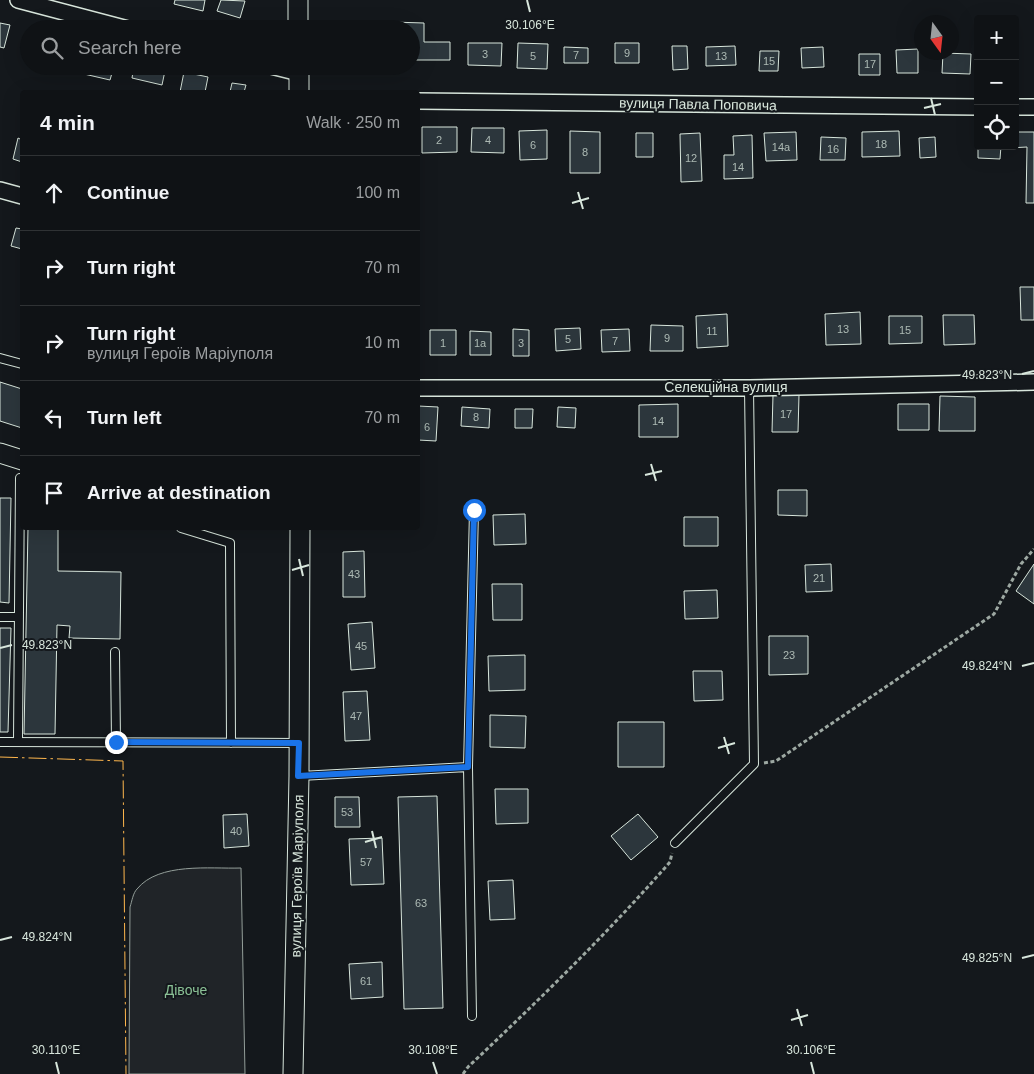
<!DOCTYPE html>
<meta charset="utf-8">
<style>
:root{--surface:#0f1215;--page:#1d2022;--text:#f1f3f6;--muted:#9b9ea0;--line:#2f3234}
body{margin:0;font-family:Arial,sans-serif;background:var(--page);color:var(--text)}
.controls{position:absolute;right:15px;top:15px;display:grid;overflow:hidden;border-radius:5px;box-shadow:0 5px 20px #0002}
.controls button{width:45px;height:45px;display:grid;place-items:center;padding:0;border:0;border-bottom:1px solid var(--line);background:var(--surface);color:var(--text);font:25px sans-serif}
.compass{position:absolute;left:914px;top:15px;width:45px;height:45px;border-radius:50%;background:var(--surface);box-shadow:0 5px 20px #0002;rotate:165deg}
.stop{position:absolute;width:15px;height:15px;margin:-11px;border:4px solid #1a73e8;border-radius:50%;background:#fff}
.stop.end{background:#1a73e8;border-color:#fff;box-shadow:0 1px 5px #0008}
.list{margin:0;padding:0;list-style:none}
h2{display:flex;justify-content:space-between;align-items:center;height:65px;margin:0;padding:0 20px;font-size:21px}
h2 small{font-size:16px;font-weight:400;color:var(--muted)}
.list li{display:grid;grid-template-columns:32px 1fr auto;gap:15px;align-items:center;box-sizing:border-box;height:75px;padding:0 20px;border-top:1px solid var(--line)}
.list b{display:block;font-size:19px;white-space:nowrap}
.list p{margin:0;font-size:16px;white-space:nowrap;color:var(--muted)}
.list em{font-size:16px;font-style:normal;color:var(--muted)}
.icon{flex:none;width:28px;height:28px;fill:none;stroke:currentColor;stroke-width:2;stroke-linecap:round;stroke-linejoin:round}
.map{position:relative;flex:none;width:1034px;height:1074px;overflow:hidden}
.search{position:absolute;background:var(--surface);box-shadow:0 5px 20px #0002;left:20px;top:20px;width:400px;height:55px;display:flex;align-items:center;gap:12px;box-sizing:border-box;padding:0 18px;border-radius:28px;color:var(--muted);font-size:19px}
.panel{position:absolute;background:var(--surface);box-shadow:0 5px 20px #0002;left:20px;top:90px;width:400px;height:440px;border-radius:5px}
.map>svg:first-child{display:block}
.green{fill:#202428;stroke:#939e99}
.building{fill:#2c363c;stroke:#d8e6dc}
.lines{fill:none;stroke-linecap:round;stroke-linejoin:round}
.service-casing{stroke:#d8e6dc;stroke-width:10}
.minor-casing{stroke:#d8e6dc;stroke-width:18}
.tertiary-casing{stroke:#d8e6dc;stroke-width:21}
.path{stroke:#9da8a2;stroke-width:3;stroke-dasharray:4 2.5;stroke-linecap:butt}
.service{stroke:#14181c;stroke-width:8}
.minor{stroke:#14181c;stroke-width:15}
.tertiary{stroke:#14181c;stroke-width:19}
.power{stroke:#ffb74d;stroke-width:1;stroke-dasharray:18 4 2.5 4;stroke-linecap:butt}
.route{stroke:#1a73e8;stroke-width:6}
.ticks{fill:none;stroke:#d8e6dc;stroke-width:2}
.labels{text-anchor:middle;stroke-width:4;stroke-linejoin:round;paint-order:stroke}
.number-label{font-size:11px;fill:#adbab4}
.street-label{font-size:14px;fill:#d8e6dc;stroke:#14181c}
.park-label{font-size:14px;fill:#8ac095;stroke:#14181c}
.ticks-label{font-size:12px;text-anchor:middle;fill:#d8e6dc;stroke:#14181c;stroke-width:4;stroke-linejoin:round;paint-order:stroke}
</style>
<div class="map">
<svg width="1034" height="1074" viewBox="0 0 1034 1074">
<rect width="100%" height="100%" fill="#14181c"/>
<path class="green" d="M241 868 245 1074H129L130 907C132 901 133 893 137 889 159 862 210 869 241 868Z"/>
<path class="building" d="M175 0H205L203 11 174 4Z
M221 0 245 1 240 18 217 11Z
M392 22 424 23V42H450V60H411V29H392Z
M0 23 10 25 4 48 0 47Z
M468 43H502L501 66 468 65Z
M518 43 548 44 547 69 517 68Z
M615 43H639V63H615Z
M672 46H687L688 69 673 70Z
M735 46 736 65 706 66V47Z
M564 47 588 48V63H564Z
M823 47 824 67 802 68 801 48Z
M918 49V73H897L896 50Z
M760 51H779L778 71H759Z
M943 53 971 54 970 74 942 73Z
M859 54H880V75H859Z
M86 66H114L110 80 84 74Z
M134 66H166L162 85 132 78Z
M184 72 208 77 205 92H180Z
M232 83 246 85 244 92H230Z
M422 127H457V152L422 153Z
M472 128H504V153L471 152Z
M547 130V159L520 160 519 131Z
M570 131 600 132V173H570Z
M899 131 900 156 862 157V132Z
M796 132 797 160 766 161 764 133Z
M1015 132H1034V203H1026L1027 147 1009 148 1010 146H1015Z
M636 133H653V157H636Z
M700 133 702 181 681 182 680 134Z
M752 135 753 178 724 179V155H734L733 136Z
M821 137 846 138 845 160H820Z
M935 137 936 157 920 158 919 138Z
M18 138 22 140V162L13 159Z
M978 146H1001L1000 159 978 158Z
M16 228 22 229V249L11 246Z
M1020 287H1034V320H1021Z
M860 312 861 344 826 345 825 314Z
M727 314 728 346 697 348 696 316Z
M943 315H974L975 344 944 345Z
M889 316H922V343L889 344Z
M651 325 683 326V351H650Z
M580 328 581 349 556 351 555 329Z
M513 329 529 330V356H513Z
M629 329 630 351 602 352 601 330Z
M430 330H456V355H430Z
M470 331 491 332V355H470Z
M0 382 22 389V428L0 421Z
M773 395H799L798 432H772Z
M940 396 975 397V431H939Z
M678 404V437H639V405Z
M898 404H929V430H898Z
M418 406 438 407 436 441 418 440Z
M462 407 490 409 489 428 461 426Z
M558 407 576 408 575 428 557 427Z
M515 409H533L532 428H515Z
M778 490H807V516L778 515Z
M0 498H11L9 603 0 602Z
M525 514 526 544 494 545 493 515Z
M684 517H718V546H684Z
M28 528H58V571L121 572 120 639 69 638 70 626 57 625 55 734H24Z
M364 551 365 597H343V552Z
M831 564 832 591 806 592 805 565Z
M1034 564V604L1016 591Z
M492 584H522V620H493Z
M717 590 718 618 685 619 684 591Z
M372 622 375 668 351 670 348 624Z
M0 628H11L8 732H0Z
M769 636H808V674L769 675Z
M525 655V690L489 691 488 656Z
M693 671H722L723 700 694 701Z
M367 691 370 740 345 741 343 692Z
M490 715 526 716 525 748 490 747Z
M618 722H664V767H618Z
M495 789H528V823L496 824Z
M437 796 443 1008 404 1009 398 797Z
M335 797H359L360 827H335Z
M247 814 249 846 224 848 223 815Z
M638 814 658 837 631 860 611 836Z
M382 838 384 884 351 885 349 839Z
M513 880 515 919 490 920 488 881Z
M382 962 383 997 351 999 349 964Z"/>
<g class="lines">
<g class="service-casing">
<path id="service" d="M0 358 22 364
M181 528 230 543 231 743
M0 617H19
M115 652 116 742
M0 742 299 743
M18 742 20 478 22 479
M468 767 474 510
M300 776 468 767 472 1016
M675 843 754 764 749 388"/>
</g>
<g class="minor-casing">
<path id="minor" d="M18 0 128 29
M271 66 299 73
M418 101 978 107
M1015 107H1034
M0 190 22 196
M418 388H749L1034 382"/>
</g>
<g class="tertiary-casing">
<path id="tertiary" d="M298 0V29
M299 66V92
M0 453 22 460
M293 1074 299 776 300 528"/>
</g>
<path class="path" d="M764 763 776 761 994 614 1021 564 1034 549
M463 1074 468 1067C538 1001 607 934 670 862L672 853"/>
<use href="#service" class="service"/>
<use href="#minor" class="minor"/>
<use href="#tertiary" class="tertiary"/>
<path class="power" d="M0 757 123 761 126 1074"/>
</g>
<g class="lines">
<path class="route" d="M116 742 299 743 298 776 468 767 474 510"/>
</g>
<path class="ticks" d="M527 0 530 12M931 98 935 115M924 108 941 104M578 192 583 209M572 203 589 198M1022 374 1034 371M651 464 656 481M645 475 662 471M299 559 303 576M292 570 309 565M0 648 12 645M1022 666 1034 663M724 737 729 754M718 748 735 743M372 831 376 848M365 842 382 837M0 940 12 937M1022 958 1034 955M797 1009 802 1026M791 1020 808 1015M56 1062 59 1074M433 1062 437 1074M811 1062 814 1074"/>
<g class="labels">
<g class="number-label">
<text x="627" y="57">9</text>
<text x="485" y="58">3</text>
<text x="576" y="59">7</text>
<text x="533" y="60">5</text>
<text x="721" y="60">13</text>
<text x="769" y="65">15</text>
<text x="870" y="68">17</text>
<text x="439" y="144">2</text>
<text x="488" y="144">4</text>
<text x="881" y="148">18</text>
<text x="533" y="149">6</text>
<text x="781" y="151">14а</text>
<text x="833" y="153">16</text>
<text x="585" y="156">8</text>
<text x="691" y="162">12</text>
<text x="738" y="171">14</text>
<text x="843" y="333">13</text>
<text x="905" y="334">15</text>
<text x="712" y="335">11</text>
<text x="667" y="342">9</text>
<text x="568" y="343">5</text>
<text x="615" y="345">7</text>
<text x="443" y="347">1</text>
<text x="480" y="347">1а</text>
<text x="521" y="347">3</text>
<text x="786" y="418">17</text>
<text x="476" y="421">8</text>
<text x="658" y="425">14</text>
<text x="427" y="431">6</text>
<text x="354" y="578">43</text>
<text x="819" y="582">21</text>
<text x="361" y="650">45</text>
<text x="789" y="659">23</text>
<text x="356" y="720">47</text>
<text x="347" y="816">53</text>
<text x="236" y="835">40</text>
<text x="366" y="866">57</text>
<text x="421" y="907">63</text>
<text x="366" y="985">61</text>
</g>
<g class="street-label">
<text transform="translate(698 104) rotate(1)" y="5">вулиця Павла Поповича</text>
<text x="726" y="392">Селекційна вулиця</text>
<text transform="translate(297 876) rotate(-89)" y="5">вулиця Героїв Маріуполя</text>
</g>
<g class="park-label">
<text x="186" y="995">Дівоче</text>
</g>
</g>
<g class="ticks-label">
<text x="530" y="29">30.106°E</text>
<text x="987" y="379">49.823°N</text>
<text x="47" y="649">49.823°N</text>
<text x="987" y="670">49.824°N</text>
<text x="47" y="941">49.824°N</text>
<text x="987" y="962">49.825°N</text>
<text x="56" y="1054">30.110°E</text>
<text x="433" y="1054">30.108°E</text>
<text x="811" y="1054">30.106°E</text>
</g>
</svg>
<div class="controls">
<button>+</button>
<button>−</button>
<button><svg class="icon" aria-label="locate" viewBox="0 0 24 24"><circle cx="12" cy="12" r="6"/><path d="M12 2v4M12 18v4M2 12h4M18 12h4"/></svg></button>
</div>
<svg class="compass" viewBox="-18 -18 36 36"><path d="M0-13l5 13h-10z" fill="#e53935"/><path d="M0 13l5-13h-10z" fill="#9b9ea0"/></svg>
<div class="stop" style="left:474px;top:510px"></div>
<div class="stop end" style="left:116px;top:742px"></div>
<div class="search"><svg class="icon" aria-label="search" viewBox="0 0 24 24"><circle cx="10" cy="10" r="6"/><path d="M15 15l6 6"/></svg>Search here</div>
<section class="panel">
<h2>4 min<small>Walk · 250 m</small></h2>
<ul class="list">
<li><svg class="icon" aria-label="ahead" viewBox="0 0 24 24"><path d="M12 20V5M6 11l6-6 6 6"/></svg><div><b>Continue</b></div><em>100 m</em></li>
<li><svg class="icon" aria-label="right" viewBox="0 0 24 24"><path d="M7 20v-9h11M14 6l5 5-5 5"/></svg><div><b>Turn right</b></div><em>70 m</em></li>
<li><svg class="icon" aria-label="right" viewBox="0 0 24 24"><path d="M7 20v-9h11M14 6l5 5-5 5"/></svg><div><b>Turn right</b><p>вулиця Героїв Маріуполя</p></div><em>10 m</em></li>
<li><svg class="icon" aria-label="left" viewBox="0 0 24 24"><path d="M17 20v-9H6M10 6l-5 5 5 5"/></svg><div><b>Turn left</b></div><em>70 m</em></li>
<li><svg class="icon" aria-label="arrive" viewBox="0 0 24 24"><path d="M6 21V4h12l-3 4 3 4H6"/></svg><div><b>Arrive at destination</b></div></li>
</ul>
</section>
</div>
